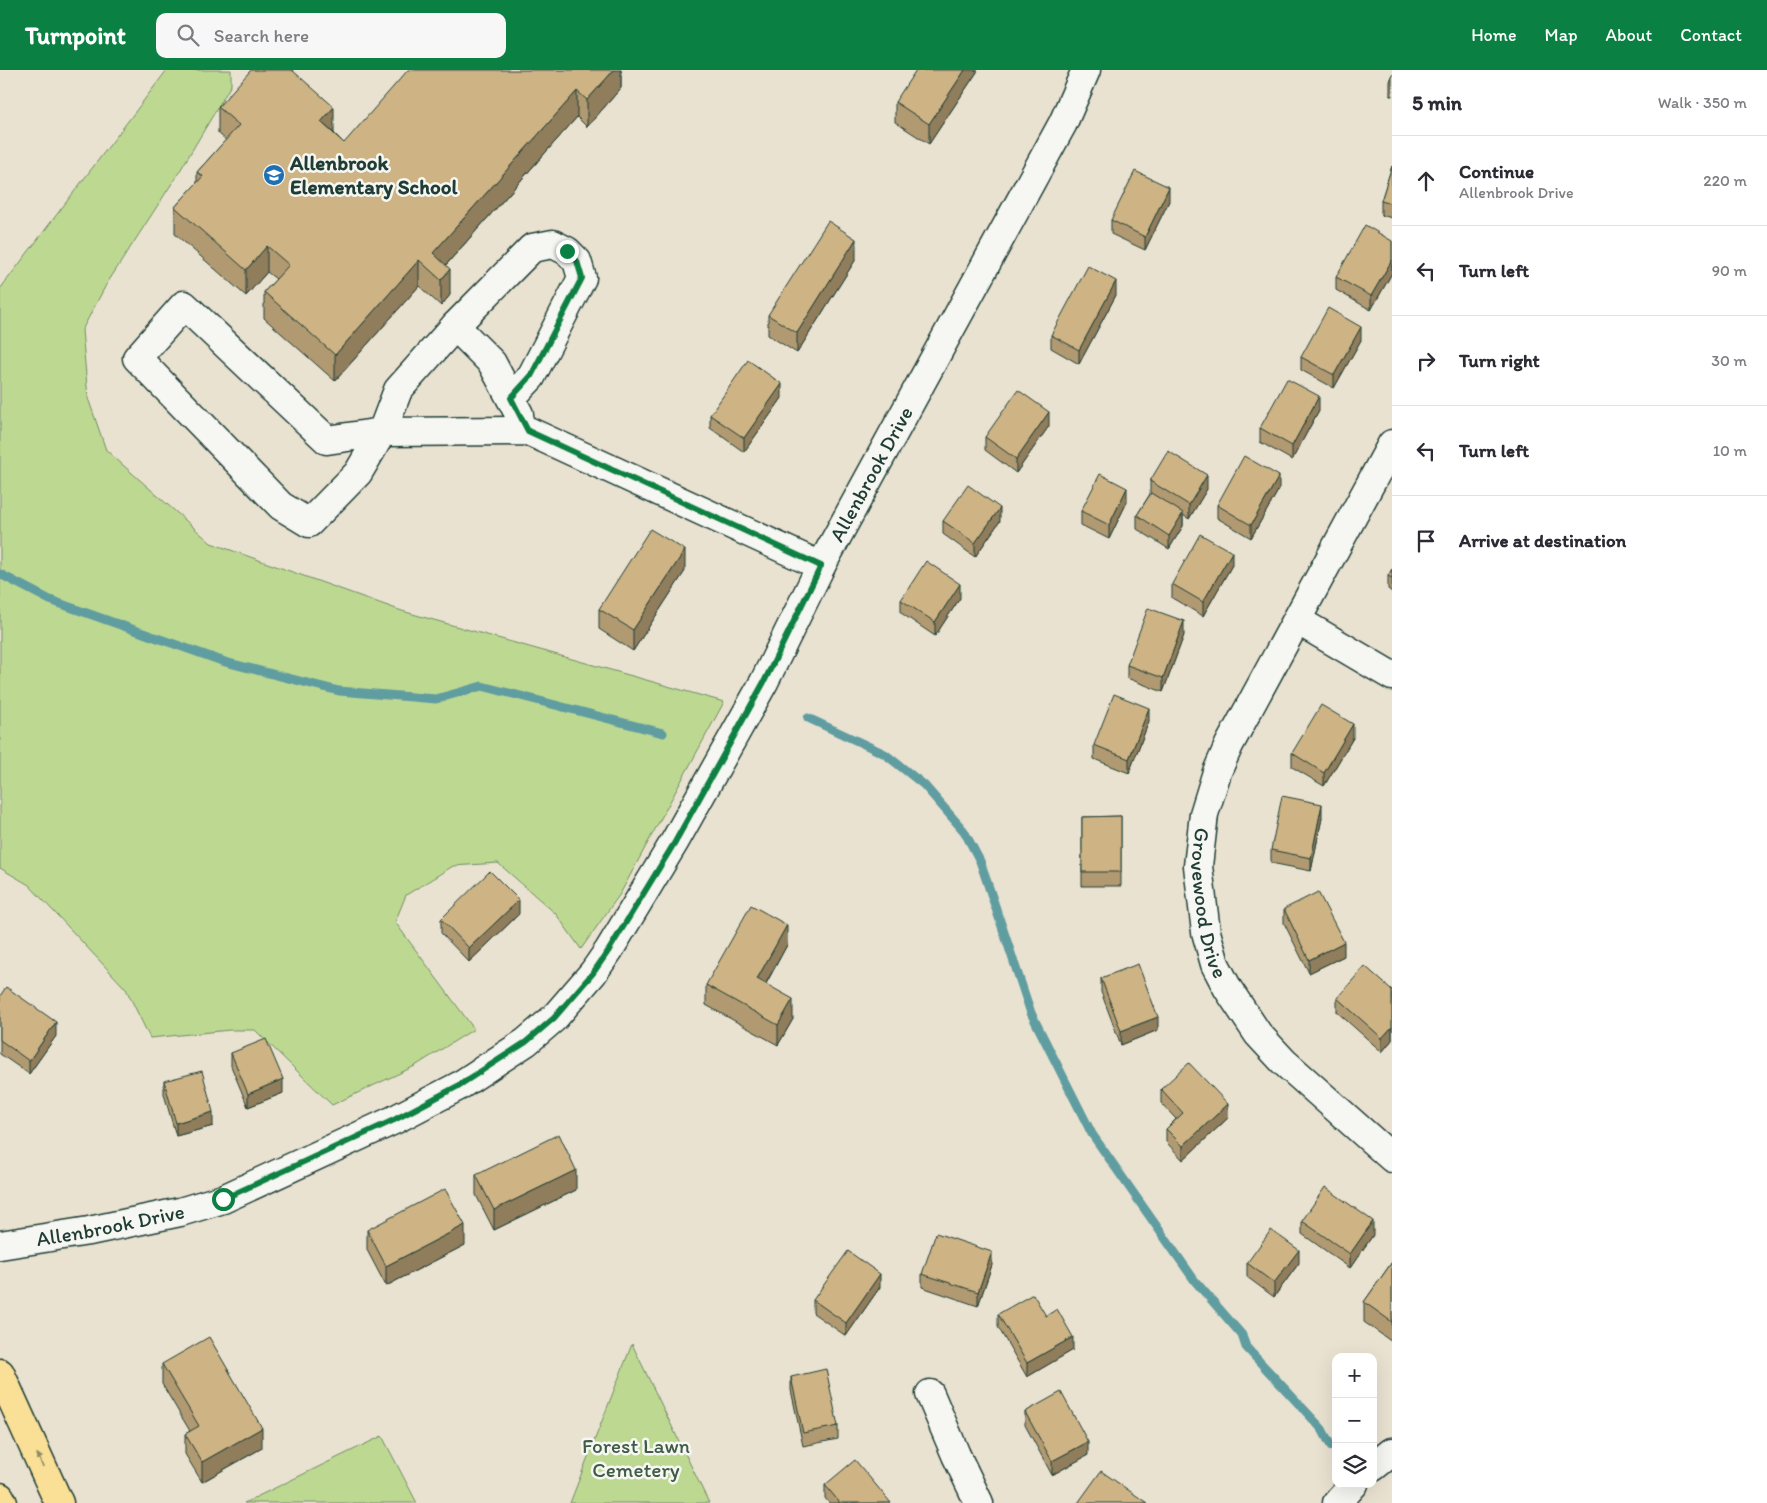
<!DOCTYPE html>
<meta charset="utf-8">
<style>
:root{--surface:#fff;--page:#f7f7f7;--text:#2b2b33;--muted:#7c7c81;--line:#e1e1e2;--accent:#0b8043}
body{margin:0;font-family:Itim,sans-serif;background:var(--page);color:var(--text)}
.controls{position:absolute;right:15px;bottom:15px;display:grid;overflow:hidden;border-radius:10px;box-shadow:0 5px 20px #0002}
.controls button{width:45px;height:45px;display:grid;place-items:center;padding:0;border:0;border-bottom:1px solid var(--line);background:var(--surface);color:var(--text);font:25px sans-serif}
.stop{position:absolute;width:15px;height:15px;margin:-11px;border:4px solid #0b8043;border-radius:50%;background:#fff}
.stop.end{background:#0b8043;border-color:#fff;box-shadow:0 1px 5px #0008}
.list{margin:0;padding:0;list-style:none}
h2{display:flex;justify-content:space-between;align-items:center;height:65px;margin:0;padding:0 20px;font-size:21px}
h2 small{font-size:16px;font-weight:400;color:var(--muted)}
.list li{display:grid;grid-template-columns:32px 1fr auto;gap:15px;align-items:center;box-sizing:border-box;height:90px;padding:0 20px;border-top:1px solid var(--line)}
.list b{display:block;font-size:19px;white-space:nowrap}
.list p{margin:0;font-size:16px;white-space:nowrap;color:var(--muted)}
.list em{font-size:16px;font-style:normal;color:var(--muted)}
.icon{flex:none;width:28px;height:28px;fill:none;stroke:currentColor;stroke-width:2;stroke-linecap:round;stroke-linejoin:round}
.map{position:relative;flex:none;width:1392px;height:1433px;overflow:hidden}
header{display:flex;align-items:center;gap:30px;box-sizing:border-box;height:70px;padding:0 25px;background:var(--accent);color:#fff}
header strong{font-size:24px}
nav{display:flex;gap:28px;margin-inline-start:auto;font-size:18px}
.search{width:350px;height:45px;background:var(--page);display:flex;align-items:center;gap:12px;box-sizing:border-box;padding:0 18px;border-radius:10px;color:var(--muted);font-size:19px}
main{display:flex}
aside{flex:1;background:var(--surface)}
.map>svg:first-child{display:block}
.green{fill:#bdd991;stroke:#6e8b62}
.lines{fill:none;stroke-linecap:round;stroke-linejoin:round}
.stream{stroke:#619da1;stroke-width:9}
.minor-casing{stroke:#1f3d34;stroke-width:31}
.major-casing{stroke:#1f3d34;stroke-width:31}
.minor{stroke:#f6f6f2;stroke-width:28}
.major{stroke:#fadf96;stroke-width:28}
.wall{fill:#b19a72;stroke:#1f3d34}
.shaded-wall{fill:#907d5c;stroke:#1f3d34}
.building{fill:#ceb384;stroke:#1f3d34}
.oneway{fill:#8c8e65}
.route{stroke:#0b8043;stroke-width:6}
.labels{text-anchor:middle;stroke-width:5;stroke-linejoin:round;paint-order:stroke}
.poi-label{font-size:21px;font-weight:bold;fill:#1f3d34;stroke:#f6f6f2;text-anchor:start}
.street-label{font-size:21px;fill:#1f3d34;stroke:#f6f6f2}
.park-label{font-size:21px;fill:#3f5c47;stroke:#f6f6f2}
</style>
<header>
<strong>Turnpoint</strong>
<div class="search"><svg class="icon" aria-label="search" viewBox="0 0 24 24"><circle cx="10" cy="10" r="6"/><path d="M15 15l6 6"/></svg>Search here</div>
<nav><a>Home</a><a>Map</a><a>About</a><a>Contact</a></nav>
</header>
<main>
<div class="map">
<svg width="1392" height="1433" viewBox="0 0 1392 1433">
<rect width="100%" height="100%" fill="#eae2d1"/>
<filter id="ink" filterUnits="userSpaceOnUse"><feTurbulence type="fractalNoise" baseFrequency=".02" numOctaves="2"/><feDisplacementMap in="SourceGraphic" scale="10" xChannelSelector="R" yChannelSelector="G"/><feConvolveMatrix kernelMatrix="1 2 1 2 8 2 1 2 1" color-interpolation-filters="sRGB"/></filter>
<g filter="url(#ink)">
<path class="green" d="M167 0H231V15L178 104 106 215 82 260 88 328 106 380 211 473 402 541 724 632 620 824 581 879 556 844 498 793 453 796 406 825 395 852 474 959 415 996 332 1035 255 960H230L150 968 126 919 29 815 0 798V219Z
M632 1274 709 1433H570Z
M382 1366 417 1433H244Z"/>
<g class="lines">
<path class="stream" d="M0 504 50 530 225 592 339 621 436 629 482 616 663 663
M808 648 885 684 924 715 964 761 980 791 1031 943 1092 1064 1195 1211 1242 1265 1246 1277 1322 1359 1331 1376"/>
<g class="minor-casing">
<g id="minor">
<path d="M455 256 492 293 519 344"/>
<path d="M511 328 531 307 582 208 577 191 567 181 553 174 532 178 455 256 398 320 382 362 327 370 184 235 137 288 281 436 309 453 358 403 382 362 528 361 821 496"/>
<path id="s1" d="M1392 374 1229 675 1217 702 1204 744 1198 796 1206 862 1215 894 1228 919 1258 964 1284 992 1392 1088"/>
<path d="M1297 550 1392 606"/>
<path id="s2" d="M0 1175 89 1161 180 1142 223 1129 394 1050 459 1016 526 972 554 948 593 903 609 880 675 771 764 612 821 496 1063 53 1086 0"/>
<path d="M930 1324 956 1385 979 1433"/>
<path d="M1373 1397 1392 1382"/>
<path d="M1337 1433 1354 1414"/>
</g>
</g>
<g class="major-casing">
<path id="major" d="M0 1303 59 1433
M0 1427 3 1433"/>
</g>
<use href="#minor" class="minor"/>
<use href="#major" class="major"/>
</g>
<path class="wall" d="M621 0V18L587 57 577 47 446 195 450 225 441 236 419 216 335 311 264 248V222L276 209 267 202 246 226 175 164V137L197 113V102L226 70 218 63V37L334 63 344 73Z
M977 0V2L929 74 895 52V32Z
M1392 4V26H1390V12Z
M1392 96V148L1381 145V131Z
M1169 131 1145 180 1111 164V150Z
M1392 171V203L1371 240 1336 220V207Z
M856 189 797 283 768 265V245Z
M1116 225 1079 294 1051 278V265Z
M1361 270 1334 318 1301 300V287Z
M782 328 744 382 710 358V345Z
M1319 340 1292 390 1260 372V358Z
M1049 356 1016 403 985 380V367Z
M1150 411 1207 419 1189 449 1183 445V456L1169 479 1137 459V445L1150 424Z
M1279 419 1251 468 1217 448V435Z
M1127 432 1109 469 1081 455V441Z
M943 451H1000L975 487 943 464Z
M1232 495 1203 546 1172 528V514Z
M1392 499V522L1388 519V506Z
M685 501 633 581 599 559V539Z
M960 528 935 566 901 543V530Z
M1184 565 1163 622 1127 608V595Z
M1149 651 1129 703 1094 689V675Z
M1353 668 1324 716 1292 697V683Z
M1121 746V816H1082V747Z
M1322 748 1311 801 1271 793V780Z
M1284 839 1344 886 1309 903 1284 853Z
M519 844 469 892 441 863V849Z
M787 875 766 914 793 949 778 975 706 935V915Z
M1101 908 1158 960 1121 975 1101 922Z
M1392 920V970L1382 982 1337 942V928Z
M0 926 56 966 29 1004 0 984Z
M231 983 283 1023 248 1037 231 996Z
M164 1011 213 1056 176 1066 164 1024Z
M1161 1019 1228 1048 1183 1090 1166 1072V1059L1176 1049 1161 1033Z
M476 1105 576 1120 494 1160 476 1125Z
M1302 1151 1373 1165 1350 1198 1302 1164Z
M367 1160 465 1175 386 1216 367 1180Z
M1392 1192V1272L1364 1252V1232Z
M1247 1193H1299L1274 1227 1247 1207Z
M992 1195 978 1236 922 1217V1204Z
M880 1217 846 1266 813 1243V1230Z
M998 1244 1073 1280 1027 1307 998 1257Z
M162 1294 262 1378 202 1412 185 1384V1364L190 1361 162 1314Z
M791 1307 838 1356V1369L803 1376 791 1320Z
M1025 1342 1088 1385 1052 1405 1025 1355Z
M825 1415 891 1433H829L825 1428Z"/>
<path class="shaded-wall" d="M614 0H621V18L587 57V30Z
M965 0H977V2L929 74V54Z
M577 21V47L436 206 433 183Z
M334 37V63L321 52Z
M1169 117V131L1145 180V167Z
M856 169V189L797 283V263Z
M267 176V202L246 226V200Z
M419 190V216L335 311V285Z
M1392 190V203L1371 240V226Z
M450 199V225L441 236V210Z
M1116 211V225L1079 294V280Z
M1361 257V270L1334 318V305Z
M782 314V328L744 382V368Z
M1319 326V340L1292 390V376Z
M1049 342V356L1016 403V389Z
M1207 405V419L1189 449V435Z
M1279 406V419L1251 468V455Z
M1127 418V432L1109 469V455Z
M1000 438V451L975 487V473Z
M1183 443V456L1169 479V466Z
M685 480V501L633 581V560Z
M1232 482V495L1203 546V532Z
M960 514V528L935 566V552Z
M1184 551V565L1163 622V608Z
M1149 638V651L1129 703V689Z
M1353 654V668L1324 716V703Z
M1322 734V748L1311 801V788Z
M519 830V844L469 892V878Z
M787 855V875L757 929V909Z
M1344 872V886L1309 903V890Z
M793 929V949L778 975V955Z
M1158 947V960L1121 975V961Z
M56 952V966L29 1004V991Z
M1392 957V970L1382 982V968Z
M283 1009V1023L248 1037V1024Z
M1228 1034V1048L1183 1090V1076Z
M213 1042V1056L176 1066V1053Z
M576 1100V1120L494 1160V1140Z
M1373 1151V1165L1350 1198V1184Z
M465 1155V1175L386 1216V1196Z
M1299 1180V1193L1274 1227V1213Z
M992 1182V1195L978 1236V1222Z
M880 1204V1217L846 1266V1253Z
M1073 1267V1280L1027 1307V1293Z
M262 1358V1378L202 1412V1392Z
M1088 1372V1385L1052 1405V1391Z"/>
<path class="building" d="M251 0H292L334 37 321 52 344 73 408 0H614L587 30 577 21 433 183 450 199 441 210 419 190 335 285 264 222 289 195 267 176 246 200 175 137 203 106 197 102 239 55 218 37Z
M916 0H965L929 54 895 32Z
M1392 96V134L1381 131Z
M1135 101 1169 117 1145 167 1111 150Z
M828 151 856 169 797 263 768 245Z
M1365 155 1392 171V190L1371 226 1336 207Z
M1088 196 1116 211 1079 280 1051 265Z
M1328 238 1361 257 1334 305 1301 287Z
M748 290 782 314 744 368 710 345Z
M1287 309 1319 326 1292 376 1260 358Z
M1018 320 1049 342 1016 389 985 367Z
M1168 381 1207 405 1189 435 1150 411Z
M1244 386 1279 406 1251 455 1217 435Z
M1100 404 1127 418 1109 455 1081 441Z
M968 415 1000 438 975 473 943 451Z
M1151 423 1183 443 1169 466 1137 445Z
M650 459 685 480 633 560 599 539Z
M1200 464 1232 482 1203 532 1172 514Z
M926 491 960 514 935 552 901 530Z
M1392 499V508L1388 506Z
M1148 538 1184 551 1163 608 1127 595Z
M1114 624 1149 638 1129 689 1094 675Z
M1321 635 1353 654 1324 703 1292 683Z
M1282 726 1322 734 1311 788 1271 780Z
M1121 746V802H1082V747Z
M490 801 519 830 469 878 441 849Z
M1318 822 1344 872 1309 890 1284 839Z
M751 835 787 855 757 909 793 929 778 955 706 915Z
M1138 894 1158 947 1121 961 1101 908Z
M1365 896 1392 920V957L1382 968 1337 928Z
M6 917 56 952 29 991 0 970V926Z
M266 969 283 1009 248 1024 231 983Z
M1189 993 1228 1034 1183 1076 1166 1059 1183 1043 1161 1019Z
M202 1001 213 1042 176 1053 164 1011Z
M559 1064 576 1100 494 1140 476 1105Z
M1325 1117 1373 1151 1350 1184 1302 1151Z
M445 1119 465 1155 386 1196 367 1160Z
M1271 1160 1299 1180 1274 1213 1247 1193Z
M936 1163 992 1182 978 1222 922 1204Z
M848 1181 880 1204 846 1253 813 1230Z
M1392 1192V1252L1364 1232Z
M1033 1224 1046 1246 1057 1239 1073 1267 1027 1293 998 1244Z
M209 1267 262 1358 202 1392 185 1364 199 1356 162 1294Z
M826 1299 838 1356 803 1363 791 1307Z
M1061 1322 1088 1372 1052 1391 1025 1342Z
M855 1390 891 1433H840L825 1415Z
M1101 1401 1147 1433H1078Z"/>
<defs><path id="oneway-solid" d="M-6-.8H1V-3.2L6.5 0L1 3.2V.8H-6Z" transform="scale(1.25)"/></defs>
<use class="oneway" href="#oneway-solid" transform="translate(40 1390) rotate(-114)"/>
</g>
<g class="lines" filter="url(#ink)">
<path class="route" d="M223 1129 394 1050 458 1016 526 972 554 948 593 903 609 880 675 772 764 612 821 496 528 361 511 328 531 306 582 208 577 191 567 181"/>
</g>
<defs>
<g id="school-disc" transform="scale(1.125)"><circle r="9.5" fill="#1f6fb2" stroke="#f6f6f2"/><path d="M0-5L7-2L0 1L-7-2ZM-4 1L0 2.5L4 1V4Q0 6-4 4Z" fill="#fff"/></g>
</defs>
<g fill-rule="evenodd">
<use href="#school-disc" x="274" y="105"/>
</g>
<g class="labels">
<g class="poi-label">
<text x="290" y="100">Allenbrook<tspan x="290" dy="24">Elementary School</tspan></text>
</g>
<g class="street-label">
<text dy="7" stroke="none"><textPath href="#s2" startOffset="1238">Allenbrook Drive</textPath></text>
<text dy="7" stroke="none"><textPath href="#s1" startOffset="506">Grovewood Drive</textPath></text>
<text dy="7" stroke="none"><textPath href="#s2" startOffset="112">Allenbrook Drive</textPath></text>
</g>
<g class="park-label">
<text x="636" y="1383">Forest Lawn<tspan x="636" dy="24">Cemetery</tspan></text>
</g>
</g>
</svg>
<div class="controls">
<button>+</button>
<button>−</button>
<button><svg class="icon" aria-label="layers" viewBox="0 0 24 24"><path d="M12 4l9 5-9 5-9-5zM3 14l9 5 9-5"/></svg></button>
</div>
<div class="stop" style="left:223px;top:1129px"></div>
<div class="stop end" style="left:567px;top:181px"></div>
</div>
<aside>
<h2>5 min<small>Walk · 350 m</small></h2>
<ul class="list">
<li><svg class="icon" aria-label="ahead" viewBox="0 0 24 24"><path d="M12 20V5M6 11l6-6 6 6"/></svg><div><b>Continue</b><p>Allenbrook Drive</p></div><em>220 m</em></li>
<li><svg class="icon" aria-label="left" viewBox="0 0 24 24"><path d="M17 20v-9H6M10 6l-5 5 5 5"/></svg><div><b>Turn left</b></div><em>90 m</em></li>
<li><svg class="icon" aria-label="right" viewBox="0 0 24 24"><path d="M7 20v-9h11M14 6l5 5-5 5"/></svg><div><b>Turn right</b></div><em>30 m</em></li>
<li><svg class="icon" aria-label="left" viewBox="0 0 24 24"><path d="M17 20v-9H6M10 6l-5 5 5 5"/></svg><div><b>Turn left</b></div><em>10 m</em></li>
<li><svg class="icon" aria-label="arrive" viewBox="0 0 24 24"><path d="M6 21V4h12l-3 4 3 4H6"/></svg><div><b>Arrive at destination</b></div></li>
</ul>
</aside>
</main>
